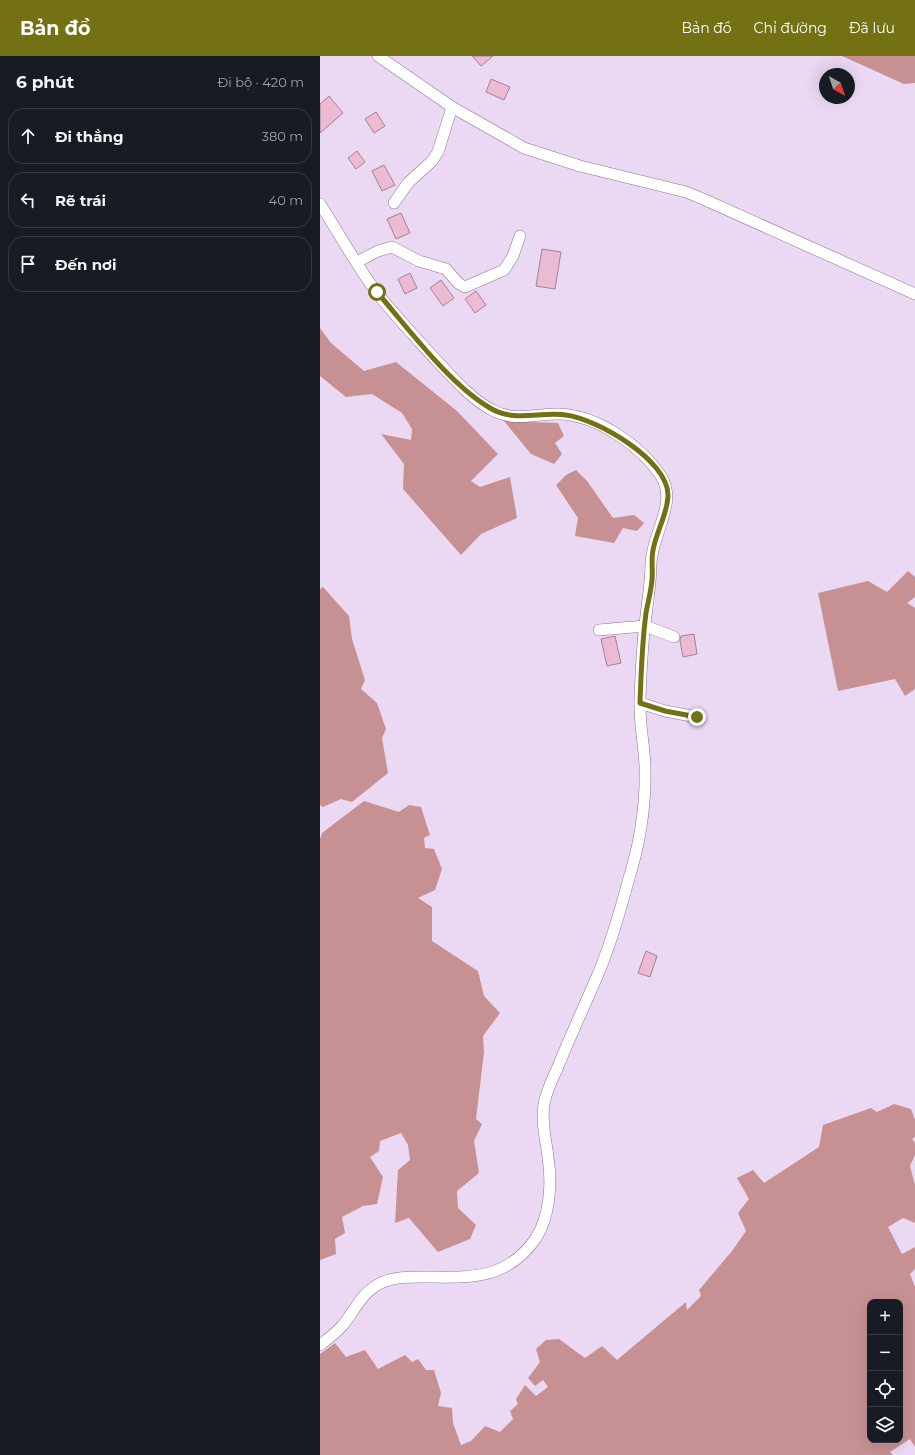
<!DOCTYPE html>
<html lang="vi">
<meta charset="utf-8">
<style>
:root{--surface:#171b24;--page:#20242c;--text:#f1f3f6;--muted:#9ea1a6;--line:#363941;--accent:#747114}
body{margin:0;font-family:Montserrat,sans-serif;background:var(--page);color:var(--text)}
.controls{position:absolute;right:12px;bottom:12px;display:grid;overflow:hidden;border-radius:8px;box-shadow:0 4px 16px #0002}
.controls button{width:36px;height:36px;display:grid;place-items:center;padding:0;border:0;border-bottom:1px solid var(--line);background:var(--surface);color:var(--text);font:20px sans-serif}
.compass{position:absolute;left:499px;top:12px;width:36px;height:36px;border-radius:50%;background:var(--surface);box-shadow:0 4px 16px #0002;rotate:141deg}
.stop{position:absolute;width:12px;height:12px;margin:-9px;border:3px solid #747114;border-radius:50%;background:#fff}
.stop.end{background:#747114;border-color:#fff;box-shadow:0 1px 4px #0008}
.list{margin:0;padding:0;list-style:none}
h2{display:flex;justify-content:space-between;align-items:center;height:52px;margin:0;padding:0 16px;font-size:17px}
h2 small{font-size:13px;font-weight:400;color:var(--muted)}
.list li{display:grid;grid-template-columns:26px 1fr auto;gap:12px;align-items:center;box-sizing:border-box;height:56px;margin:0 8px 8px;padding:0 8px;border:1px solid var(--line);border-radius:16px}
.list b{display:block;font-size:15px;white-space:nowrap}
.list em{font-size:13px;font-style:normal;color:var(--muted)}
.icon{flex:none;width:22px;height:22px;fill:none;stroke:currentColor;stroke-width:2;stroke-linecap:round;stroke-linejoin:round}
.map{position:relative;flex:none;width:595px;height:1399px;overflow:hidden}
header{display:flex;align-items:center;gap:24px;box-sizing:border-box;height:56px;padding:0 20px;background:var(--accent);color:#fff}
header strong{font-size:19px}
nav{display:flex;gap:22px;margin-inline-start:auto;font-size:14px}
main{display:flex}
aside{flex:1;background:var(--surface)}
.map>svg:first-child{display:block}
.forest{fill:#c79193;fill-rule:evenodd}
.building{fill:#ecbad3;stroke:#a18493}
.lines{fill:none;stroke-linecap:round;stroke-linejoin:round}
.minor-casing{stroke:#897890;stroke-width:12}
.minor{stroke:#fff;stroke-width:11}
.route{stroke:#747114;stroke-width:5}
</style>
<header>
<strong>Bản đồ</strong>
<nav><a>Bản đồ</a><a>Chỉ đường</a><a>Đã lưu</a></nav>
</header>
<main>
<aside>
<h2>6 phút<small>Đi bộ · 420 m</small></h2>
<ul class="list">
<li><svg class="icon" aria-label="ahead" viewBox="0 0 24 24"><path d="M12 20V5M6 11l6-6 6 6"/></svg><div><b>Đi thẳng</b></div><em>380 m</em></li>
<li><svg class="icon" aria-label="left" viewBox="0 0 24 24"><path d="M17 20v-9H6M10 6l-5 5 5 5"/></svg><div><b>Rẽ trái</b></div><em>40 m</em></li>
<li><svg class="icon" aria-label="arrive" viewBox="0 0 24 24"><path d="M6 21V4h12l-3 4 3 4H6"/></svg><div><b>Đến nơi</b></div></li>
</ul>
</aside>
<div class="map">
<svg width="595" height="1399" viewBox="0 0 595 1399">
<rect width="100%" height="100%" fill="#ebd8f2"/>
<path class="forest" d="M522 0H595V27L584 28Z
M0 272 11 287 44 315 76 306 137 355 178 398 151 425 160 431 190 421 197 462 161 478 141 499 83 433 84 408 61 378 91 384 92 373 82 357 52 338 26 341 0 320Z
M184 365 238 367 244 380 235 387 242 398 234 408 211 398Z
M256 414 267 425 293 462 314 459 324 467 317 475 303 472 294 487 255 480 258 462 236 429 246 419Z
M588 515 595 521V541L587 547 595 552V633L585 640 575 623 518 635 498 537 548 525 567 536Z
M3 531 29 560 32 583 45 624 41 633 57 647 66 673 62 682 68 717 32 746 21 743 3 751 0 749V533Z
M44 745 79 756 89 749 101 751 110 779 104 782 105 792 114 793 122 813 115 834 98 842 112 851V885L158 915 164 940 180 957 163 980 164 996 156 1063 162 1068 154 1085 159 1117 137 1135 138 1152 156 1169 150 1183 118 1196 89 1162 75 1167 78 1114 90 1104 88 1089 81 1077 60 1085 59 1095 50 1101 63 1121 57 1148 43 1150 22 1161 25 1177 15 1183 16 1198 0 1204V783L2 777Z
M574 1048 591 1053 595 1064V1081L592 1083 595 1086V1099L590 1110 595 1129V1167L583 1162 568 1171 582 1198 595 1191V1213L590 1218 595 1231V1391L590 1383 570 1396 573 1399H0V1298L15 1287 26 1301 45 1294 58 1313 85 1299 92 1306 98 1303 106 1314H114L121 1337 118 1350 132 1352 133 1367 141 1389 151 1385 165 1370 180 1376 193 1363 190 1355 198 1348 196 1343 205 1329 216 1340 228 1331 223 1324 215 1330 208 1322 220 1306 216 1293 226 1284 239 1283 265 1302 282 1290 297 1304 366 1246 367 1254 381 1240 379 1234 412 1195 426 1175 418 1157 429 1143 417 1122 433 1114 444 1127 499 1091 503 1069 551 1052 557 1056ZM550 1246H580V1384H550Z"/>
<path class="building" d="M152 0H173L161 10Z
M171 23 190 31 184 44 166 36Z
M9 40 23 57 0 77V48Z
M56 56 65 70 54 77 45 63Z
M37 95 45 106 36 113 28 102Z
M64 109 75 129 62 135 52 115Z
M81 157 90 177 76 183 67 163Z
M222 193 241 196 235 233 216 230Z
M90 217 97 232 85 238 78 223Z
M121 224 134 242 123 250 110 232Z
M156 235 166 249 155 257 145 243Z
M374 578 377 598 363 601 360 585 361 580Z
M295 580 301 607 287 610 281 583Z
M326 895 337 900 330 921 318 917Z"/>
<g class="lines">
<g class="minor-casing">
<path id="minor" d="M58 0 132 51 204 92 260 110 366 136 383 143 595 238
M74 147 88 127 112 105 118 96 132 51
M0 148C19 177 36 209 57 237 76 261 97 283 117 305 134 323 152 344 174 355 196 366 218 357 241 358 278 360 321 390 341 420 358 447 332 478 331 507 331 525 328 542 326 560 322 587 321 615 320 643 319 666 324 688 325 710 326 748 320 787 309 822 300 856 290 891 276 923 263 953 249 983 237 1013 232 1024 226 1036 224 1048 221 1066 226 1084 228 1101 232 1127 230 1160 216 1182 186 1226 147 1221 101 1221 88 1221 75 1221 63 1226 42 1235 36 1253 23 1269 16 1277 8 1283 0 1289
M37 206 58 195 72 191 99 205 126 213 138 227 145 231 184 214 193 200 200 180
M279 574 325 570 354 581
M320 647 345 655 377 661"/>
</g>
<use href="#minor" class="minor"/>
</g>
<g class="lines">
<path class="route" d="M57 236C87 271 130 329 170 352 195 367 220 355 246 359 277 363 348 404 348 439 348 457 336 476 333 494 331 504 333 514 332 524 331 535 328 546 326 557 322 587 321 617 320 647L345 655 377 661"/>
</g>
</svg>
<div class="controls">
<button>+</button>
<button>−</button>
<button><svg class="icon" aria-label="locate" viewBox="0 0 24 24"><circle cx="12" cy="12" r="6"/><path d="M12 2v4M12 18v4M2 12h4M18 12h4"/></svg></button>
<button><svg class="icon" aria-label="layers" viewBox="0 0 24 24"><path d="M12 4l9 5-9 5-9-5zM3 14l9 5 9-5"/></svg></button>
</div>
<svg class="compass" viewBox="-18 -18 36 36"><path d="M0-13l5 13h-10z" fill="#e53935"/><path d="M0 13l5-13h-10z" fill="#9ea1a6"/></svg>
<div class="stop" style="left:57px;top:236px"></div>
<div class="stop end" style="left:377px;top:661px"></div>
</div>
</main>
